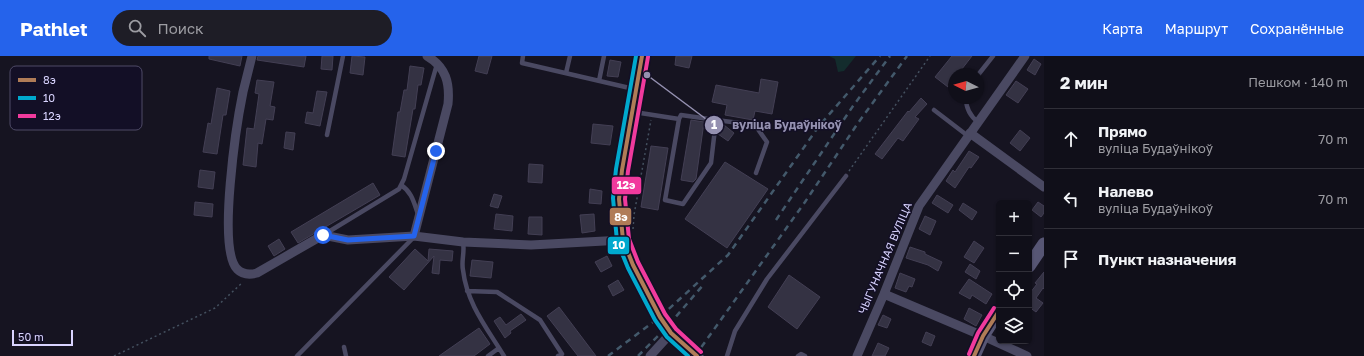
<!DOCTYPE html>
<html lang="ru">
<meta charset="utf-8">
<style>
:root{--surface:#100f19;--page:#1e1d26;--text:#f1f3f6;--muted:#9c9ca2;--line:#302f38;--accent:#2563eb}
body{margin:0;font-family:"Golos Text",sans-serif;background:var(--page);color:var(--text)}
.controls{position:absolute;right:12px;bottom:12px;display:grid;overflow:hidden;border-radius:6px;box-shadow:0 1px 3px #0004}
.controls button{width:36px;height:36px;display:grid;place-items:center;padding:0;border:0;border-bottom:1px solid var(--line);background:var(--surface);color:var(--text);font:20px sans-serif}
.compass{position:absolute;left:948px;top:12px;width:36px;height:36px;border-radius:50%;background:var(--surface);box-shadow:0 1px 3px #0004;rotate:275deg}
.scale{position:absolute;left:12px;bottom:10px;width:61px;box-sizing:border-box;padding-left:4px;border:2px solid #d9d4ff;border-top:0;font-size:11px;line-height:14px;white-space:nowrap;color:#d9d4ff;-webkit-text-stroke:3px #130f26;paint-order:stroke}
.stop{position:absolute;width:12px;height:12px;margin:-9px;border:3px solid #2563eb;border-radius:50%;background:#fff}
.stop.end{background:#2563eb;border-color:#fff;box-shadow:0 1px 4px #0008}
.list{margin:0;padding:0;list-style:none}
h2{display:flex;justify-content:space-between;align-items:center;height:52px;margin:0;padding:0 16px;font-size:17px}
h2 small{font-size:13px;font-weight:400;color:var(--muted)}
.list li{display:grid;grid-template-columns:26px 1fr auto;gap:12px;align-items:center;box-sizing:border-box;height:60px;padding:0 16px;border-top:1px solid var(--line)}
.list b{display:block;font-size:15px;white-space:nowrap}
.list p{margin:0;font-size:13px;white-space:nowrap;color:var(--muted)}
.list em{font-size:13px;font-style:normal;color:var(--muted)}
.icon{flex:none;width:22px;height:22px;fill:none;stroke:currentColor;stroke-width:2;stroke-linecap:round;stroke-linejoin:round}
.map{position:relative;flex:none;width:1044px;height:300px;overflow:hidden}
header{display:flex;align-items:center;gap:24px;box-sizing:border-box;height:56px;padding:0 20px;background:var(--accent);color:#fff}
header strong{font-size:19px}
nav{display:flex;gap:22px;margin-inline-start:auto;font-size:14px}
.search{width:280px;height:36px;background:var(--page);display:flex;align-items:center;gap:10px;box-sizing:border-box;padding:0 14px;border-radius:22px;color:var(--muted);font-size:15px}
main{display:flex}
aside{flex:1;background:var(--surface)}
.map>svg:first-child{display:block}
.green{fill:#132c2d}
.building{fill:#343243;stroke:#433f54}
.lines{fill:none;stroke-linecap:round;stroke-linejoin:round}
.path{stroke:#44505f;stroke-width:1.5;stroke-dasharray:2 3;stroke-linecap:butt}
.lane{stroke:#4a4962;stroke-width:4.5}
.street{stroke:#4a4962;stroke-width:9}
.secondary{stroke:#575674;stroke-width:13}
.rail{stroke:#43596b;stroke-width:2.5;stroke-dasharray:6 5;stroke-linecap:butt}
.bus-1-casing{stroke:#130f26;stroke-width:7}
.bus-2-casing{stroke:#130f26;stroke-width:7}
.bus-3-casing{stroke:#130f26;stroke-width:7}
.bus-1{stroke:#b07c57;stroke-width:4}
.bus-2{stroke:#00a9ce;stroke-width:4}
.bus-3{stroke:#f13a9d;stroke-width:4}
.route{stroke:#2563eb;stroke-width:5}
.labels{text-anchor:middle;stroke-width:3;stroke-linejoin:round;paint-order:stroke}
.street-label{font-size:11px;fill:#d9d4ff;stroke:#130f26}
.key{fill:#130f26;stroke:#4e4a67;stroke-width:1}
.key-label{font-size:11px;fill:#d9d4ff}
.leader{fill:none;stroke:#9591b1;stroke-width:1.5}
.callout-dot{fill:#9591b1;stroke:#130f26;stroke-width:1.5}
.mark-label{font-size:12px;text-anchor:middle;font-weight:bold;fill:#fff}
.callout-label{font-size:12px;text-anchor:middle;font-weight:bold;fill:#9591b1;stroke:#130f26;stroke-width:3;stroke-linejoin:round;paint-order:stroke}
.line-badge{stroke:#130f26;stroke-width:1.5}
.badge-label{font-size:11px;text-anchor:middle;font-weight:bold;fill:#fff}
</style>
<header>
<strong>Pathlet</strong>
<div class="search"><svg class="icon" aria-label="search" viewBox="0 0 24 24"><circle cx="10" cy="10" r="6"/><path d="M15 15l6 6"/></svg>Поиск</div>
<nav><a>Карта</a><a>Маршрут</a><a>Сохранённые</a></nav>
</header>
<main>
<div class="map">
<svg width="1044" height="300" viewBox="0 0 1044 300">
<rect width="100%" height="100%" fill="#161421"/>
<path class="green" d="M829 0H856L844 15 838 16 835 3Z"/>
<path class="building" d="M209 0H242L240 10 209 3Z
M258 0H306L304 11 257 4Z
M322 0H333L332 14 321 13Z
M352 0 365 1 363 19 350 17Z
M479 0H492L487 18 475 15Z
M676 0H692L689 12 675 9Z
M952 0H972L958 18H954V23L948 31 935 21Z
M1034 3 1041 8 1035 19 1027 14Z
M610 4 621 6 618 21 607 20Z
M410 10 424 12 421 29H418L415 53H413L405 101 392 99 398 56H400L404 34H407Z
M761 23 778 26 772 58 755 55 753 64 725 59 727 49 712 46 716 29 759 37Z
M257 24 274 26 270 50 275 51 273 64 266 63 262 88 258 87 256 111 243 109 247 72 254 73 259 38 255 37Z
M1016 25 1028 33 1018 47 1006 39Z
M217 32 230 35 226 59H223L217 98 203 96 208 67 211 68Z
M317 35 327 36 320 70 305 67 307 56 313 57Z
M921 42 927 48 915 61 919 63 903 85 898 82 882 103 875 98 908 55 909 56Z
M691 64 704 66 696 123 693 126 681 124Z
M593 68 613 70 610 89 591 87Z
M724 69 734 77 728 85 718 78Z
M1020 74 1030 82 1020 95 1010 87Z
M286 76 295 77 293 94 284 92Z
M651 90 668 92 658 154 641 151Z
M969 95 979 101 971 112 969 111 955 132 946 125 953 114 955 116Z
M725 106 768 133 727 192 685 163Z
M529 108 543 109 542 127 528 126Z
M200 114 215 116 213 133 198 131Z
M373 127 380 139 298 187 291 176Z
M590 133 602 135 601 148 589 147Z
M494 138 502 140 498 152 490 150Z
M937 139 953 149 948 157 932 147Z
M195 146 213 148 212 161 194 159Z
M1038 146 1044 150V157L1041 161 1032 154Z
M963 147 977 156 972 164 959 154Z
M496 158 513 160 512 175 494 173Z
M594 158 595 175 582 177 580 159Z
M925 160 936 165 930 179 919 173Z
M529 161H542V179L528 178Z
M279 183 285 193 274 200 268 190Z
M974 185 984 192 974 207 964 201Z
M910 191 925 196V198L942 206 938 215 928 209 906 202Z
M415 193 428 205 429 193 453 195 452 205 440 204 439 218 432 217 434 200 404 234 389 221Z
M607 200 612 210 601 216 595 206Z
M472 204 493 206 491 222 470 220Z
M970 208 980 215 976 223 965 216Z
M1044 216V233L1043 232 1036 242 1043 247 1036 256 1029 251V237H1030L1037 228 1035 227Z
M900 217 915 223 912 231 909 230 906 236 895 232Z
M789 219 820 241 797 273 768 251Z
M969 223 992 238 986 248 972 239 970 243 959 237Z
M618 224 624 234 613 240 608 230Z
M559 251 596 300H578L547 260Z
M969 252 982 259 976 270 964 263Z
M521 258 526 264 510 275 511 277 505 282 494 265 500 261 506 269Z
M883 259 891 263 887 272 878 269Z
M479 272 490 288 474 300H439Z
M926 276 935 280 931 290 922 286Z
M878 287 889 292 885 300H872Z"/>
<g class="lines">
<path class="path" d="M849 115 930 0
M633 173 634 159 651 64
M114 300 215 252 243 226"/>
<path class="lane" d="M523 0 522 7 634 33
M566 17 570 0
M978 19 993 0
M599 25 604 0
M966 42C966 52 970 60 978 66
M934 54 968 80
M634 56 679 63 665 144 683 148 711 107 716 64 681 59 679 63
M716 64 755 69 767 86 756 117
M327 79 343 0
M401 129C412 136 414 147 418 158
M325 178 399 133 404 123 437 8
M463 186C465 196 461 205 463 214 467 248 487 272 504 300
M467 235 497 236 540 264 562 298 558 300
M344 291 346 300
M297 300 414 181
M488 300 499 292
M727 300 735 275 767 223 846 120
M798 300 801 298 805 300"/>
<path class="street" d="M252 0C249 12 246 24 243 36 237 65 217 192 237 213 243 219 250 219 257 217L323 179 348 184 414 180 463 186 531 189 623 184
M970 77 1044 131
M414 180 448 48C450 27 446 11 427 0
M884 238 983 280 1027 300
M650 300 671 277
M857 300 884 238 919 150 1025 0"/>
<path class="secondary" d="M642 0 622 114 619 143 623 184 633 209 660 261 671 277 697 300
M1029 210 1044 188
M974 300 983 280 999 255"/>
<path class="rail" d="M776 164 853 50 890 0
M608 300 660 261 728 199 819 70 880 0
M638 300 667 271 704 228
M695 300 805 146 858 67 907 0"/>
<g class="bus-1-casing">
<path id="bus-1" d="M642 0 622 114 619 143 623 184 633 209 660 261 671 277 697 300
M974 300 983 280 999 255"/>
</g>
<g class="bus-2-casing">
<path id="bus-2" d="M636 0 616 113 613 142 617 185 628 212 655 264 667 281 688 300"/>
</g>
<g class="bus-3-casing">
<path id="bus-3" d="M648 1 628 115 625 143 629 183 638 206 665 258 676 273 701 296
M969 298 978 277 994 252"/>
</g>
<use href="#bus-1" class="bus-1"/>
<use href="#bus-2" class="bus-2"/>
<use href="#bus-3" class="bus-3"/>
</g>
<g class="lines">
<path class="route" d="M323 179 348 184 414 180 436 95"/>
</g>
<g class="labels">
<g class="street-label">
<text transform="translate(885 202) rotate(-67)" y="4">ЧЫГУНАЧНАЯ ВУЛІЦА</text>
</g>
</g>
<rect x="10" y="10" width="132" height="64" rx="6" class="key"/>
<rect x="18" y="22" width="18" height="4" fill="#b07c57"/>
<rect x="18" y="40" width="18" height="4" fill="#00a9ce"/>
<rect x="18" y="58" width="18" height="4" fill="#f13a9d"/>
<g class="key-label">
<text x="43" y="28">8э</text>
<text x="43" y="46">10</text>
<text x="43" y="64">12э</text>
</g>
<path class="leader" d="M647 19L714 69"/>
<g class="callout-dot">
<circle cx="647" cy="19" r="4"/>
<circle cx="714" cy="69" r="10"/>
</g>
<g class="mark-label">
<text x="714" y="73">1</text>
</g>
<g class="callout-label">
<text x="787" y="73">вуліца Будаўнікоў</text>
</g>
<g class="line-badge">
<rect x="611" y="120" width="31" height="19" rx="4" fill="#f13a9d"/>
<rect x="609" y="151" width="23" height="19" rx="4" fill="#b07c57"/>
<rect x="607" y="180" width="23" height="19" rx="4" fill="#00a9ce"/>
</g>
<g class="badge-label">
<text x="626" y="133">12э</text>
<text x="621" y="165">8э</text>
<text x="619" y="193">10</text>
</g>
</svg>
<div class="controls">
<button>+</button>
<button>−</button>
<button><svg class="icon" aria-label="locate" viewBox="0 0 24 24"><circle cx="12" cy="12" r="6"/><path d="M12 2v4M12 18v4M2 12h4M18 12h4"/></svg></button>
<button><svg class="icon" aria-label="layers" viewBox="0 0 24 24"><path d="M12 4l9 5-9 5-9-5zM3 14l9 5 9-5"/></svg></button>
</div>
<svg class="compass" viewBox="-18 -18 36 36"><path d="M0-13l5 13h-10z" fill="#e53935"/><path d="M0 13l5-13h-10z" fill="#9c9ca2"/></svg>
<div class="scale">50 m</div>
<div class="stop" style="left:323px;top:179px"></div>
<div class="stop end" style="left:436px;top:95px"></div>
</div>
<aside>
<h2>2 мин<small>Пешком · 140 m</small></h2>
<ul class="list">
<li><svg class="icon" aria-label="ahead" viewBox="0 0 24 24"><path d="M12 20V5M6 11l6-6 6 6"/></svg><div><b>Прямо</b><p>вуліца Будаўнікоў</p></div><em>70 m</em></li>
<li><svg class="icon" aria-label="left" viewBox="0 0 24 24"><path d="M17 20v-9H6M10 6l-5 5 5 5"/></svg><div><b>Налево</b><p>вуліца Будаўнікоў</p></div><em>70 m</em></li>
<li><svg class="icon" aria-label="arrive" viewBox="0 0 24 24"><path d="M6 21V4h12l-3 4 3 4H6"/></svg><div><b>Пункт назначения</b></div></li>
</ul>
</aside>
</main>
